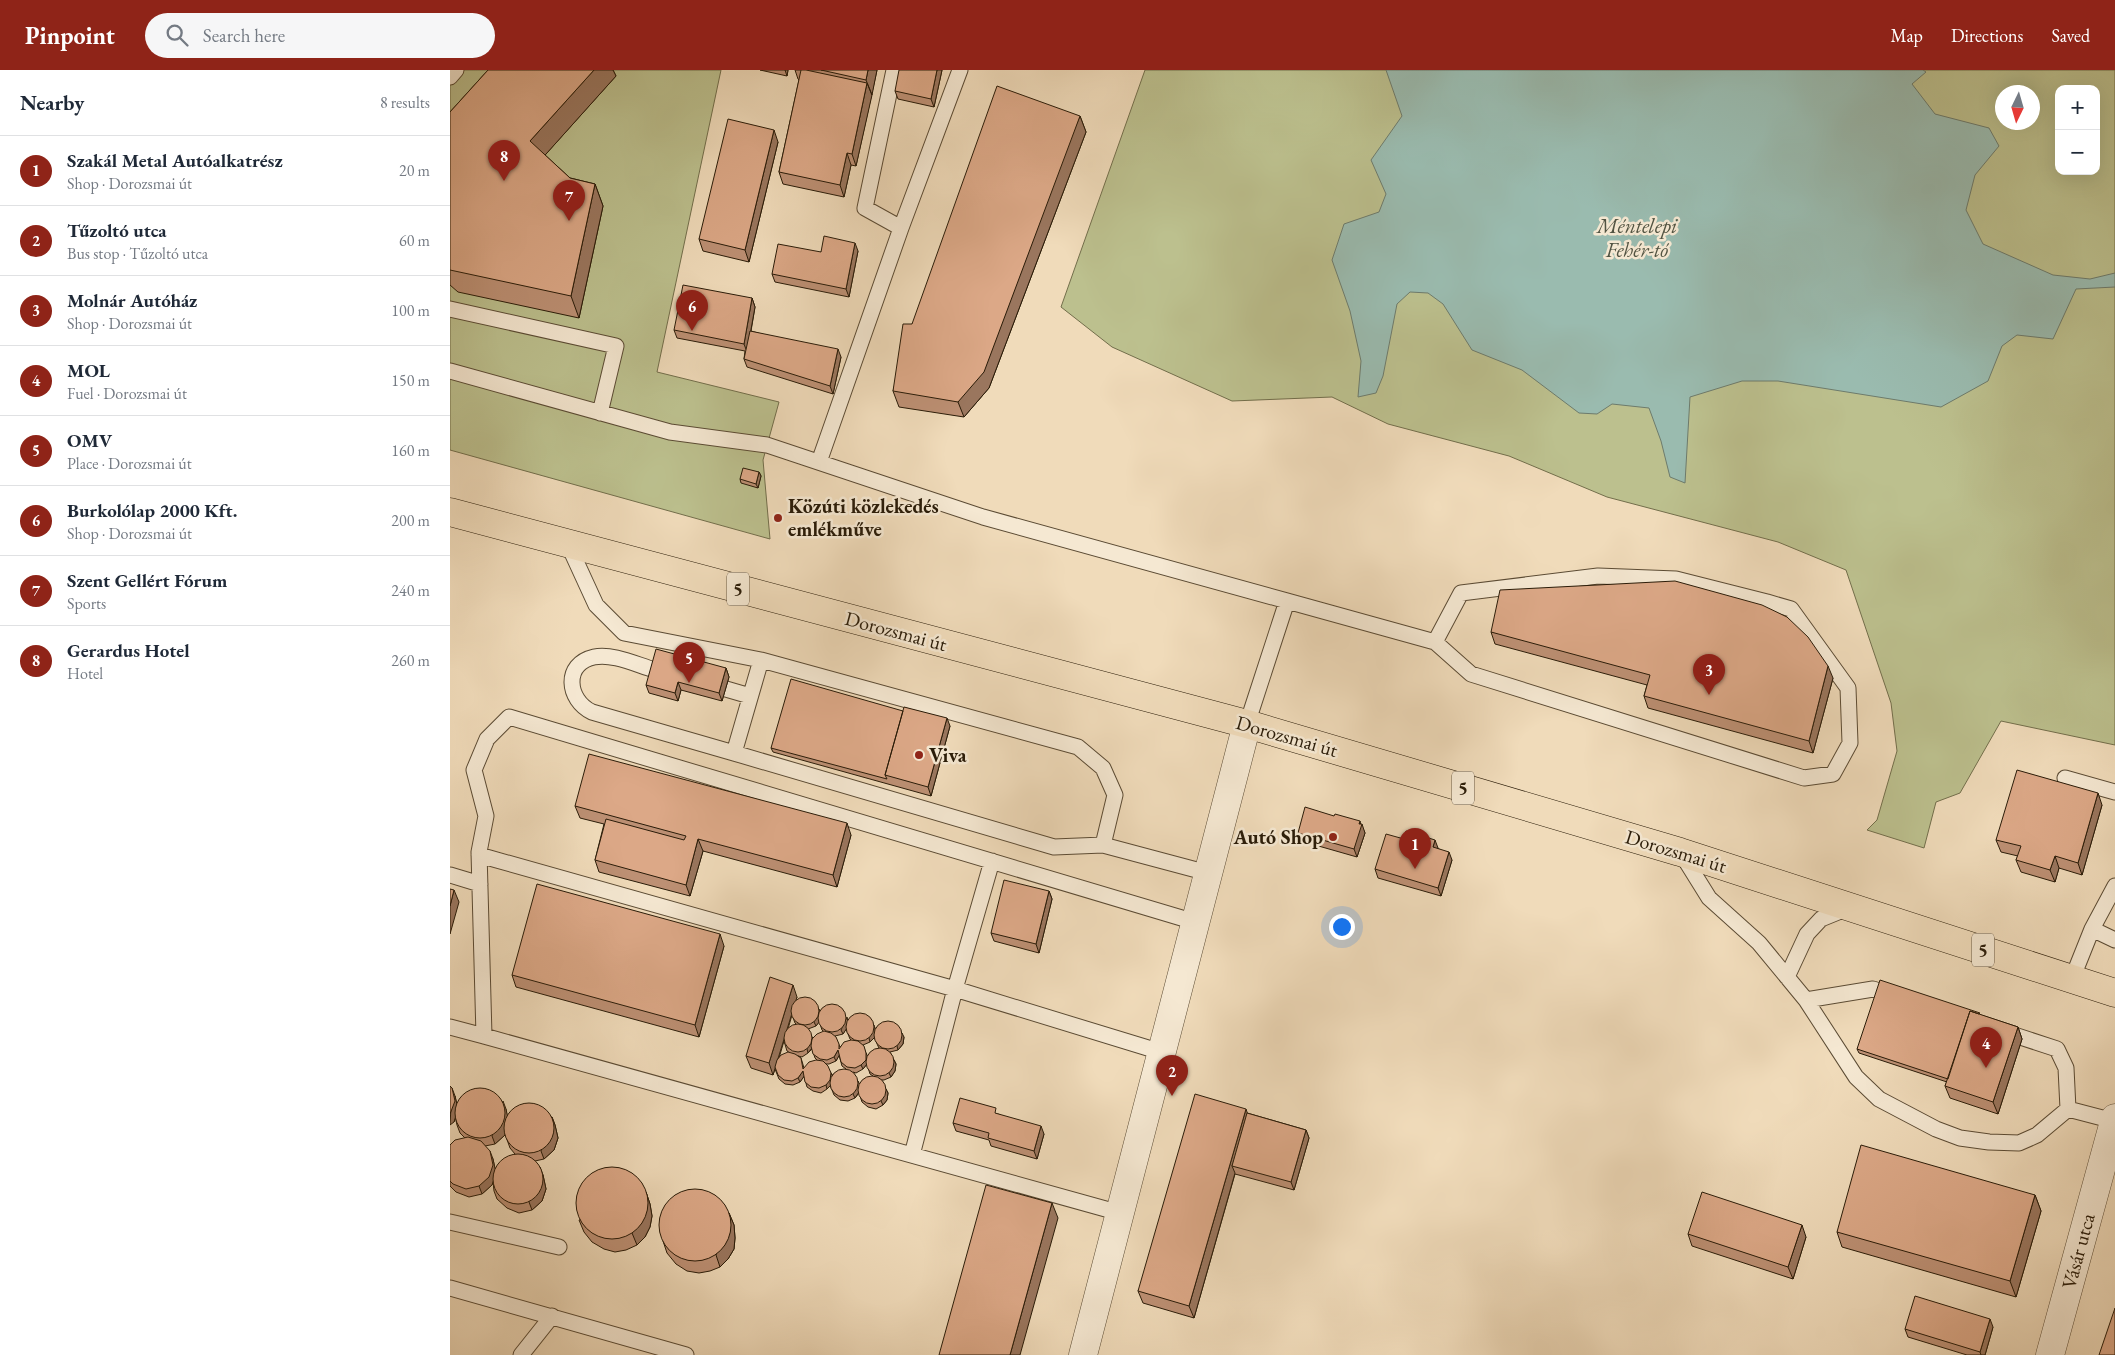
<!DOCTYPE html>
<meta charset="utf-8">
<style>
:root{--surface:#fff;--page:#f6f6f7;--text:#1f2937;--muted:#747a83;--line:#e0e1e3;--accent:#8f2418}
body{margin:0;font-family:"EB Garamond",serif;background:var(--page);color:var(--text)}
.controls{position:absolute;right:15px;top:15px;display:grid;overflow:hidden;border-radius:10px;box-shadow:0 5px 20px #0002}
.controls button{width:45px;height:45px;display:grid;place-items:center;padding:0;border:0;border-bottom:1px solid var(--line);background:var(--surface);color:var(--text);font:25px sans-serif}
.compass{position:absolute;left:1545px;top:15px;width:45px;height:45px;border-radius:50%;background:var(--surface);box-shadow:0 5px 20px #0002;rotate:185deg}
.you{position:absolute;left:891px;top:856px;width:18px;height:18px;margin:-12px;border:4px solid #fff;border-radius:50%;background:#1a73e8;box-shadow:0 0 0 8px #1a73e833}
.badge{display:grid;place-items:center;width:32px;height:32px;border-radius:50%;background:var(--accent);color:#fff;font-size:16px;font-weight:700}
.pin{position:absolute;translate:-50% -41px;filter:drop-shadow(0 1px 2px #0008)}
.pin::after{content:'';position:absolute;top:26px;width:18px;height:15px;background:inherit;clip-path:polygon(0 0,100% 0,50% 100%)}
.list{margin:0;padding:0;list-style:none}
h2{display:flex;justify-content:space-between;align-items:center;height:65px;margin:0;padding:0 20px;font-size:21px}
h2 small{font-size:16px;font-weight:400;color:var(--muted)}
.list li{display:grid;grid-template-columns:32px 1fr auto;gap:15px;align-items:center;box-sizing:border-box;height:70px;padding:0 20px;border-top:1px solid var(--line)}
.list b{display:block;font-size:19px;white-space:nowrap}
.list p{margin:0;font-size:16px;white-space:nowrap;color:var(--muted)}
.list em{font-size:16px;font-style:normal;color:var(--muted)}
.icon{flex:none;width:28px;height:28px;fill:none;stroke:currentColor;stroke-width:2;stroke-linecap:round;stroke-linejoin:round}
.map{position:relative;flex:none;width:1665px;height:1285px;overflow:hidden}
header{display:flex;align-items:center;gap:30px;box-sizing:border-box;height:70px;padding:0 25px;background:var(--accent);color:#fff}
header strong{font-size:24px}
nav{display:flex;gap:28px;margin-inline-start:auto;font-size:18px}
.search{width:350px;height:45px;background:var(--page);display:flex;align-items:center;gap:12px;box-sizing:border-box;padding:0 18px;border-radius:28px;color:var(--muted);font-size:19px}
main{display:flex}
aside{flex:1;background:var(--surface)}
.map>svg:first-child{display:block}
.green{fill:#bcc08e;stroke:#726e4b;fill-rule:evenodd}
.water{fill:#9abbaf;stroke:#6d7b6c}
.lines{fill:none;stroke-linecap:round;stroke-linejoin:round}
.lane-casing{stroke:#5b4b34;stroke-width:17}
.street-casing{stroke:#5b4b34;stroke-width:29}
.primary-casing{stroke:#291b08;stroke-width:29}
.lane{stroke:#f5e8d2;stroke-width:15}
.street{stroke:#f5e8d2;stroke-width:28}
.primary{stroke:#f0dbba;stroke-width:28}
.wall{fill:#bd9074;stroke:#291b08;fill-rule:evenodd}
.shaded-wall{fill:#9a765e;stroke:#291b08}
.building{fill:#dca887;stroke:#291b08}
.poi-dot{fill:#8f2418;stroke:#f5e8d2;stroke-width:2}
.labels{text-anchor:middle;stroke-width:5;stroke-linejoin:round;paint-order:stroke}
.shield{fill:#f5e8d2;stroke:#665845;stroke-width:1}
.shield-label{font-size:19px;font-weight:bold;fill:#291b08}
.poi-label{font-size:20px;font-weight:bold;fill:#291b08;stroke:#f5e8d2;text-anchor:start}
.street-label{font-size:20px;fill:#291b08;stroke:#f5e8d2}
.water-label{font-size:21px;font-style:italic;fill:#515342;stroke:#f5e8d2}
</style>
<header>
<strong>Pinpoint</strong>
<div class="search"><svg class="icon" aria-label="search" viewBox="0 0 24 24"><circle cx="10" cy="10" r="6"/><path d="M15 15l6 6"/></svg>Search here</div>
<nav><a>Map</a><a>Directions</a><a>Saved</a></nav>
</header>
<main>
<aside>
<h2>Nearby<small>8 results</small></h2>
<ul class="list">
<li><span class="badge">1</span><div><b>Szakál Metal Autóalkatrész</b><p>Shop · Dorozsmai út</p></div><em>20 m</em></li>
<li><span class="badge">2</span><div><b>Tűzoltó utca</b><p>Bus stop · Tűzoltó utca</p></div><em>60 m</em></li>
<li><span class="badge">3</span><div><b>Molnár Autóház</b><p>Shop · Dorozsmai út</p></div><em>100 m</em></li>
<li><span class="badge">4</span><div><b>MOL</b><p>Fuel · Dorozsmai út</p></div><em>150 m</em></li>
<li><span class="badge">5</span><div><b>OMV</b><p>Place · Dorozsmai út</p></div><em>160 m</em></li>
<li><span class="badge">6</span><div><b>Burkolólap 2000 Kft.</b><p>Shop · Dorozsmai út</p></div><em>200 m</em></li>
<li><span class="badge">7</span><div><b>Szent Gellért Fórum</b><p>Sports</p></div><em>240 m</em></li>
<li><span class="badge">8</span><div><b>Gerardus Hotel</b><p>Hotel</p></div><em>260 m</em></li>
</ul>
</aside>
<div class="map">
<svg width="1665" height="1285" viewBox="0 0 1665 1285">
<rect width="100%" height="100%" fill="#f0dbba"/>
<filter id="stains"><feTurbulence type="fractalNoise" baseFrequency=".004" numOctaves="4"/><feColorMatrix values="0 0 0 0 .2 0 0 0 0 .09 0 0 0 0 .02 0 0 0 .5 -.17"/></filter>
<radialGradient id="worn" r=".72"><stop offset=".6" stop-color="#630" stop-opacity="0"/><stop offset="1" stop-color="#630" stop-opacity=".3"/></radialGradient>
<path class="green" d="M0 0H271L207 302 329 332 313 390 320 469 0 380Z
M695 0H1665V675L1551 651 1510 723 1486 732 1474 778 1417 760 1427 750 1447 681 1441 633 1396 500 1328 472 1157 427 1059 386 938 354 882 327 782 331 662 277 611 237ZM1609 19H1646V101H1609ZM1552 22H1582V52H1552Z"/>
<path class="water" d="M936 0H1473L1476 2 1462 14 1485 44 1539 58 1549 76 1525 105 1516 140 1533 174 1603 205 1640 209 1665 203V217L1626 219 1603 269 1567 265 1552 276 1538 311 1491 337 1328 311H1292L1240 327 1235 413 1220 407 1211 371 1199 338 1162 334 1147 344 1129 343 1072 300 1022 280 993 234 978 223 960 222 947 234 933 306 926 323 908 327 911 291 900 241 882 190 894 154 929 142 936 124 921 90 952 46Z"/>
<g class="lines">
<g class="lane-casing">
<path id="lane" d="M444 0 415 138 451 158
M0 7 6 0
M0 239 166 276 150 343
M0 301 220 362 317 375 533 447 837 531 797 654
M369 392 451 158 510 0
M118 474 146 535 174 563 311 590 628 677 653 698 665 725 653 775
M837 531 985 572 1021 604 1354 708 1383 704 1400 673 1398 618 1341 539 1317 532 1226 509 1148 506 1011 523 985 572
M311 590 284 683 604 777 653 775 758 803
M205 600C187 595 163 583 144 587 113 594 117 630 142 642L284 683
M276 619 300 626
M1615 708 1665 722
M1231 783 1259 828 1309 873 1356 930 1423 919 1445 926
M29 785 505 919 462 1085
M542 791 505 919 711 982
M0 805 30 814
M1642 859 1665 870
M1337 907 1357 864 1371 849 1398 838
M1622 909 1642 859 1665 816
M1356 930 1406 1007 1429 1029 1486 1059 1510 1068 1539 1072 1569 1073 1587 1065 1618 1039
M0 957 34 966
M1552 961 1607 979 1616 998 1618 1039 1664 1051
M670 1143 34 966 29 782 36 746 24 700 37 669 59 647 745 852
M0 1152 109 1177
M0 1218 236 1285
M71 1285 102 1246"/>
</g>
<g class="street-casing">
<path id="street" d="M633 1285 797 654
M1600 1285 1665 1048"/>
</g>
<g class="primary-casing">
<path id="primary" d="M0 442 797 654 1230 782 1665 923"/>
</g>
<use href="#lane" class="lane"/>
<use href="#street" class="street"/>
<use href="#primary" class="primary"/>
</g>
<path class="wall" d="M38 0H163L166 6 95 85 120 108 145 114 153 136 129 248 8 222 0 215V42Z
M310 0H338L337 6Z
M345 0H427L406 96 401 95 394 127 333 114 329 102 349 10 348 9Z
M492 0 484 37 448 29 445 21Z
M630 46 636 62 539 318 514 347 449 337 443 321 462 254Z
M328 72 299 192 253 181 249 169Z
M408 181 399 227 325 212 322 204 371 182Z
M302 228 305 237 301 261 391 287 383 324 297 297 294 289 295 281 227 268 224 260Z
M309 402 311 406 308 418 291 413 290 409Z
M1041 562 1383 608 1363 683 1198 638 1194 626 1197 615 1045 574Z
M276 598 279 607 272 631 231 620 228 631 199 623 196 615Z
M500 656 481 726 323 682 321 678Z
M1652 735 1632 805 1609 798 1605 812 1571 802 1566 790 1568 786 1551 782 1546 770Z
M125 736 401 765 387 817 253 781 240 826 149 802 145 790 154 754 130 748Z
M911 754 915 763 907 787 851 771 848 763Z
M954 769 988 778 1002 790 991 826 928 808 925 799Z
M599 821 602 829 589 883 544 871 541 863Z
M274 876 249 967 66 917 62 905Z
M347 927 346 930 370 941 454 967 453 974 448 980 440 982 446 994 445 1001 441 1007 434 1010H431L438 1023 437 1030 433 1035 426 1039 418 1037 412 1032 409 1023 405 1028 398 1031 390 1030 384 1025 380 1015 377 1019 371 1023 363 1021 357 1017 354 1006 350 1012 343 1015 335 1014 329 1009 325 999 323 1005 301 998 296 986ZM342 945 345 953 346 954 338 959ZM369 951 372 960 374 962 363 969 358 959 366 956ZM396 959 400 969 401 970 390 977 385 966 393 964ZM424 967 428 976 429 978 417 986 413 975 420 972ZM334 971 337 981 340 983 329 988ZM362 979 365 988 368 991 354 998 351 988 348 986 352 987 358 983ZM389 985 392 996 396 999 382 1005 376 994H379L386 991ZM417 994 420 1004 423 1006 409 1014 403 1002 406 1003 413 999Z
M1531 945 1568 957 1572 969 1548 1044 1500 1028 1495 1016 1497 1012 1409 983 1407 979Z
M5 1026 7 1035 56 1039 57 1046 102 1047 105 1055 108 1068 104 1080 94 1089 85 1091 93 1105 96 1119 92 1131 82 1140 69 1143 57 1138 47 1129 44 1121 43 1112 42 1115 32 1124 19 1127 6 1122 0 1116V1075L15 1068 10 1063 7 1055 5 1046 4 1052ZM55 1064 60 1078 65 1084 45 1099 43 1089 35 1076 45 1074 55 1065Z
M797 1043 856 1060 859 1068 844 1120 785 1104 744 1248 693 1233 688 1221Z
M548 1044 594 1064 587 1089 541 1076 539 1070 506 1061 503 1053Z
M196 1122 200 1134 202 1146 200 1157 195 1167 187 1175 176 1180 165 1182 154 1179 142 1172 134 1162 129 1150Z
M1585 1125 1591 1141 1566 1227 1392 1177 1387 1162Z
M279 1143 284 1155 285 1168 284 1179 278 1189 270 1197 260 1201 249 1203 237 1201 226 1194 217 1183 213 1171Z
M1238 1164 1356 1167 1343 1209 1242 1176Z
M1543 1257 1535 1285H1517L1458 1267 1455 1259Z"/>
<path class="shaded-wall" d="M144 0H163L166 6 88 93 80 71Z
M335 0H338L337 6Z
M418 0H427L422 25 416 10Z
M487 0H492L484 37 481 29Z
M417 13 422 25 406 96 402 84Z
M630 46 636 62 539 318 514 347 508 332Z
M324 60 328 72 299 192 295 180Z
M397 83 401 95 394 127 390 115Z
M145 114 153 136 129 248 121 226Z
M405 173 408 181 399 227 396 219Z
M302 228 305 237 297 282 294 274Z
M388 279 391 287 383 324 380 316Z
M309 402 311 406 308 418 306 414Z
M1378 596 1383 608 1363 683 1359 671Z
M276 598 279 607 272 631 269 623Z
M228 612 231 620 228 631 225 623Z
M497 648 500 656 481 726 478 717Z
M1648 723 1652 735 1632 805 1628 793Z
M910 751 911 756 912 754 915 763 907 787 904 779Z
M397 753 401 765 387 817 383 805Z
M248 769 253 781 240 826 236 815Z
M985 770 988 778 986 785 983 777Z
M999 782 1002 790 991 826 988 818Z
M1605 786 1609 798 1605 812 1600 800Z
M4 820 9 832 0 864V836Z
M599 821 602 829 589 883 586 874Z
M270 864 274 876 249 967 245 955Z
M343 915 347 927 323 1005 319 993Z
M369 939 371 943 370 951 366 956 364 952Z
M397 947 398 951 397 958 393 964 391 960Z
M424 955 425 959V967L420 972 419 968Z
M1568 957 1572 969 1548 1044 1543 1032Z
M452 963 454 967 453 974 448 980 447 976Z
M362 967 363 971 362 978 358 983 357 979Z
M388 980 390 984 386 991 384 987Z
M416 983 418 987 417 994 413 999 411 995Z
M444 990 446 994 445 1001 441 1007 439 1003Z
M353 1001 355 1005 350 1012 348 1008Z
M381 1003 383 1007 382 1014 377 1019 376 1015Z
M408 1011 410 1015 409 1022 405 1028 403 1024Z
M2 1018 5 1026 8 1039 4 1052 0 1055Z
M436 1019 438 1023 437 1030 433 1035 431 1031Z
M53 1031 56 1039 59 1053 55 1065 45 1074 42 1066Z
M796 1039 800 1051 782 1096 785 1103 744 1248 739 1236Z
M102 1047 105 1055 108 1068 104 1080 94 1089 91 1081Z
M591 1056 594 1064 587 1089 584 1081Z
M856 1060 859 1068 844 1120 841 1112Z
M40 1081 43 1089 46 1103 42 1115 32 1124 29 1116Z
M90 1097 93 1105 96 1119 92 1131 82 1140 79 1132Z
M196 1122 200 1134 202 1146 200 1157 195 1167 187 1175 182 1163Z
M1585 1125 1591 1141 1566 1227 1560 1211Z
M602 1133 608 1148 570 1285H560Z
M279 1143 284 1155 285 1168 284 1179 278 1189 270 1197 266 1185Z
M1352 1155 1356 1167 1343 1209 1338 1197Z
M1540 1249 1543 1257 1535 1285H1531L1530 1282Z"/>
<path class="building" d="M38 0H144L80 71 120 108 145 114 121 226 0 200V42Z
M351 0H356L417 13 402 84 397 83 390 115 329 102Z
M371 0H418L416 10Z
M449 0H487L481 29 445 21Z
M547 16 630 46 534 302 508 332 443 321 453 254H462Z
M278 49 324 60 295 180 249 169Z
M374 166 405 173 396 219 322 204 328 174 371 182Z
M233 215 302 228 294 274 224 260Z
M300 261 388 279 380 316 294 289Z
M293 398 309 402 306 414 290 409Z
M1225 511 1312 535 1337 547 1358 567 1378 596 1359 671 1194 626 1200 605 1041 562 1050 520Z
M206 579 276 598 269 623 228 612 225 623 196 615Z
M341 609 453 641 435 705 437 709 321 678Z
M454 637 497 648 478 717 435 705Z
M139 684 397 753 383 805 248 769 236 815 145 790 156 749 234 770 236 766 125 736Z
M1567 700 1648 723 1628 793 1605 786 1600 800 1566 790 1571 776 1546 770Z
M855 737 884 746 885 744 910 751 909 754H912L904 779 848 763Z
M956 761 985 770 983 777 999 782 988 818 925 799 936 764 954 769Z
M554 810 599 821 586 874 541 863Z
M87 814 270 864 245 955 62 905Z
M0 819 4 820 0 836Z
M320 907 343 915 319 993 296 986Z
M1430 910 1530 943 1529 944 1520 941 1498 1009 1407 979Z
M341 941a14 14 0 1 1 28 0a14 14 0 1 1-28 0Z
M368 948a14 14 0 1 1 28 0a14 14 0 1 1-28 0Z
M1520 941 1568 957 1543 1032 1495 1016Z
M396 957a14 14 0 1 1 28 0a14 14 0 1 1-28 0Z
M424 965a14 14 0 1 1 28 0a14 14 0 1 1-28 0Z
M334 968a14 14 0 1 1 28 0a14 14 0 1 1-28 0Z
M374 961 381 963 386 967 389 974V979L394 972 401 970 408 971 414 976 416 983V990L411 995 405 998 397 997 391 992 388 980 384 987 377 990 370 989 363 984 361 976 362 969 367 964Z
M416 992a14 14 0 1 1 28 0a14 14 0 1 1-28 0Z
M338 982 345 984 351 988 353 999 359 992 366 990 373 991 378 996 381 1003 380 1010 376 1015 369 1018 361 1017 355 1012 353 1001 348 1008 342 1011 334 1010 328 1005 325 997 327 990 331 985Z
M380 1013a14 14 0 1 1 28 0a14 14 0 1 1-28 0Z
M408 1020a14 14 0 1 1 28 0a14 14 0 1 1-28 0Z
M0 1016 2 1018 5 1031 0 1044Z
M5 1043a25 25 0 1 1 50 0a25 25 0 1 1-50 0Z
M745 1024 796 1039 739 1236 688 1221Z
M510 1028 546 1038 545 1043 591 1056 584 1081 538 1068 539 1063 503 1053Z
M54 1058a25 25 0 1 1 50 0a25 25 0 1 1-50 0Z
M797 1043 856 1060 841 1112 782 1096Z
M18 1067 31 1071 40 1081 43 1095 39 1107 29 1116 16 1119 3 1114 0 1111V1075L5 1070Z
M1411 1075 1585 1125 1560 1211 1387 1162Z
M43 1109a25 25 0 1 1 50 0a25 25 0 1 1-50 0Z
M126 1133a36 36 0 1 1 72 0a36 36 0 1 1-72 0Z
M536 1115 602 1133 560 1285H489Z
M209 1155a36 36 0 1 1 72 0a36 36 0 1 1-72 0Z
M1252 1122 1352 1155 1338 1197 1238 1164Z
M1465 1226 1540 1249 1530 1282 1455 1259Z
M1665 1238V1285H1649Z"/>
<g class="poi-dot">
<circle cx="328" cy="448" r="5"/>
<circle cx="469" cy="685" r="5"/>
<circle cx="883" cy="767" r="5"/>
</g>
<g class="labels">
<g class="shield">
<rect x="277" y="502.5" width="22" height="33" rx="4"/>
<rect x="1002" y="701.5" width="22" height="33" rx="4"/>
<rect x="1522" y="863.5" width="22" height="33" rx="4"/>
</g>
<g class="shield-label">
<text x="288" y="526">5</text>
<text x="1013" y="725">5</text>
<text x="1533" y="887">5</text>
</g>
<g class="poi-label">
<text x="338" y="443">Közúti közlekedés<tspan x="338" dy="23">emlékműve</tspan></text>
<text x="479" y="692">Viva</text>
<text x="873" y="774" text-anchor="end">Autó Shop</text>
</g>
<g class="street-label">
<text transform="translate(446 561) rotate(15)" y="7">Dorozsmai út</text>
<text transform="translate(837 666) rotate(16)" y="7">Dorozsmai út</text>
<text transform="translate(1226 781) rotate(17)" y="7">Dorozsmai út</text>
<text transform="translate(1628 1181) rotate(-75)" y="7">Vásár utca</text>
</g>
<g class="water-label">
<text x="1187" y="163">Méntelepi<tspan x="1187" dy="24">Fehér-tó</tspan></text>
</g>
</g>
<rect width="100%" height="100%" filter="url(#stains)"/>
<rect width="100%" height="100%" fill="url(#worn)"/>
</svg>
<div class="controls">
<button>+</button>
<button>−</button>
</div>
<svg class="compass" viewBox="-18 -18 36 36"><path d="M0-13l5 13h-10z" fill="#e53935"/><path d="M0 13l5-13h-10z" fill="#747a83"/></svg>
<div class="you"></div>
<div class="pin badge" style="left:965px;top:799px">1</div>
<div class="pin badge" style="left:722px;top:1026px">2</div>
<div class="pin badge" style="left:1259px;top:625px">3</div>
<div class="pin badge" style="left:1536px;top:998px">4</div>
<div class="pin badge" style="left:239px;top:613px">5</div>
<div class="pin badge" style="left:242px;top:261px">6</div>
<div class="pin badge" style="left:119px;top:151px">7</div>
<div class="pin badge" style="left:54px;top:111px">8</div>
</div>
</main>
